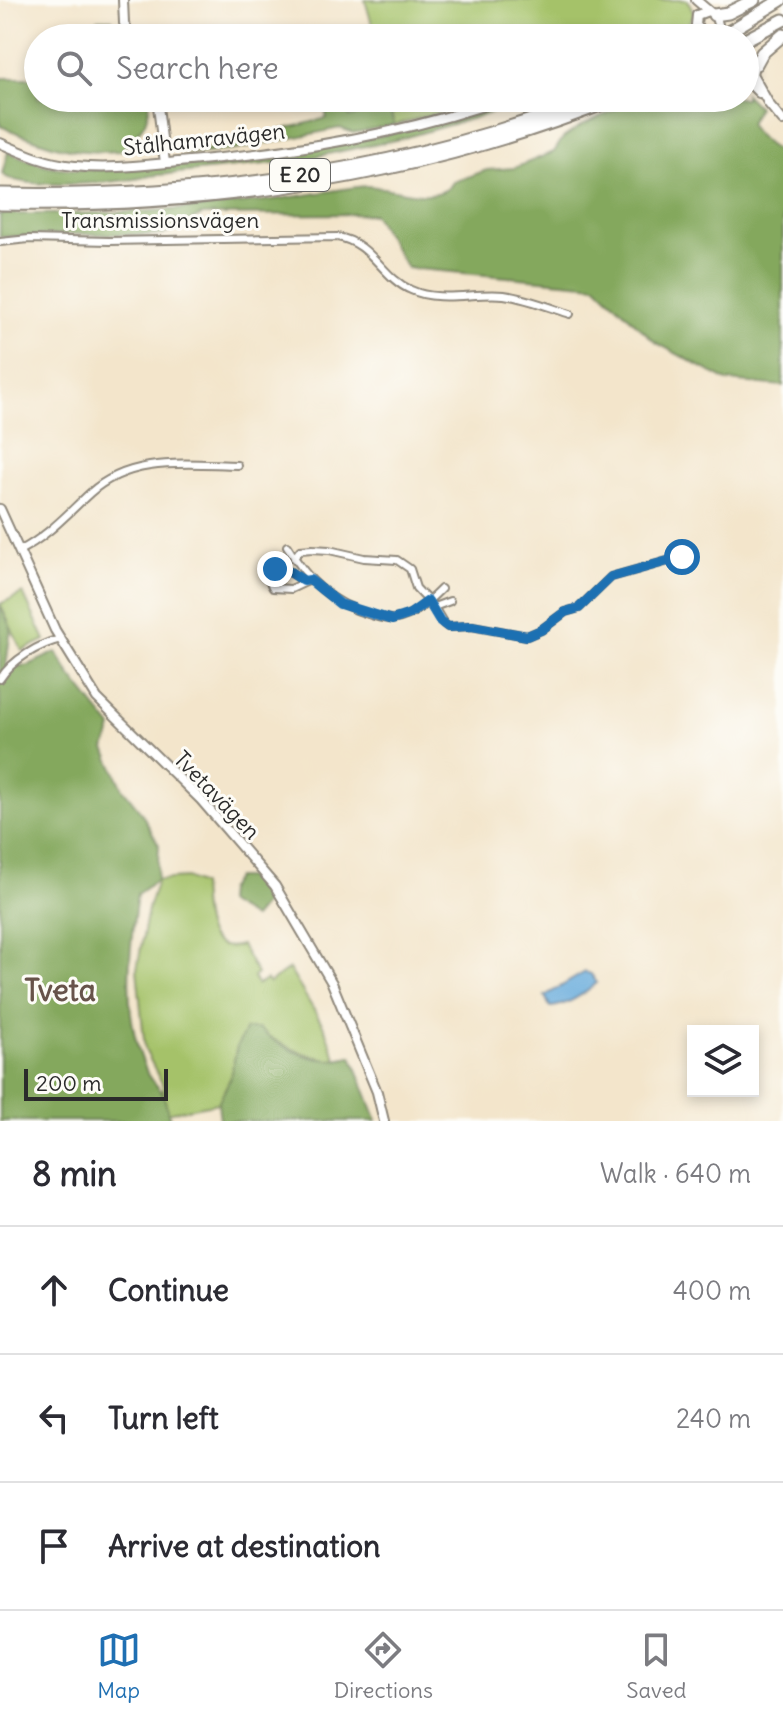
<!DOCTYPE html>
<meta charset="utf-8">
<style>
:root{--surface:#fff;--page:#f7f7f7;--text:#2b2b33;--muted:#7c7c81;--line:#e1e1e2;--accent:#1f6fb2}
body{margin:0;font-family:Delius,sans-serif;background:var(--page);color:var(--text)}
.controls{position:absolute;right:24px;bottom:24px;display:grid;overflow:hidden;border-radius:0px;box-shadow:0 4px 12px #0003}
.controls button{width:72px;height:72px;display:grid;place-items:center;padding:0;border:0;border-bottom:2px solid var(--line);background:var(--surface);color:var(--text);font:40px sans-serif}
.scale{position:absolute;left:24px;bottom:20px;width:144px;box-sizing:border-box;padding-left:8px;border:4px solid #2b2b2b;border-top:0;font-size:22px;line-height:28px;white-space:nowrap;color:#2b2b2b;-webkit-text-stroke:6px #fdfcf7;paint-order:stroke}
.stop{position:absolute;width:24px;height:24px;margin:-18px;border:6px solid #1f6fb2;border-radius:50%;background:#fff}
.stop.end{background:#1f6fb2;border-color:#fff;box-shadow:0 2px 8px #0008}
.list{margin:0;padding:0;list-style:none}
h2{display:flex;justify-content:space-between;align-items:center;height:104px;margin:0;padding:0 32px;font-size:34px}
h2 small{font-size:26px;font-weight:400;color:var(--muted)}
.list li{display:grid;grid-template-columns:52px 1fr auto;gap:24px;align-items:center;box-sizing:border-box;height:128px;padding:0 32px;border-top:2px solid var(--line)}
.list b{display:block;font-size:30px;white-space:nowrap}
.list em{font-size:26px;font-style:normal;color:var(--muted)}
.icon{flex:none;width:44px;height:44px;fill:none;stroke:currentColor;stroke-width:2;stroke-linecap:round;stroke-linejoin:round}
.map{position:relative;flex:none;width:783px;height:1121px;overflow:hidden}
.search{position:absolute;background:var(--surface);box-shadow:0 4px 12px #0003;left:24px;right:24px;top:24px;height:88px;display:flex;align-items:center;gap:20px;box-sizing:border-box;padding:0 28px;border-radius:44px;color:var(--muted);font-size:30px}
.sheet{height:488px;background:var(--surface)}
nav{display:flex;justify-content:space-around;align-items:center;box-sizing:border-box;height:112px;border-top:2px solid var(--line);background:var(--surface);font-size:22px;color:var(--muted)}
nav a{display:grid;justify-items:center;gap:4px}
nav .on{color:var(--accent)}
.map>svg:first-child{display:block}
.green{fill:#a5c269;stroke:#68764a;stroke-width:2}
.forest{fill:#84a85d;stroke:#586a44;stroke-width:2}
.water{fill:#66aadb;stroke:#486a83;stroke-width:2}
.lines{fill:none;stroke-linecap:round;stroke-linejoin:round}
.street-casing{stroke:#8f887b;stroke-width:10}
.secondary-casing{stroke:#8f887b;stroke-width:12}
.highway-casing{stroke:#8f887b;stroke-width:15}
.street{stroke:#fff;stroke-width:6}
.secondary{stroke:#fff;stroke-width:8}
.highway{stroke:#fff;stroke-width:11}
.highway-bridge-casing{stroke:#8f887b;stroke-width:15;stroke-linecap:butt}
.highway-bridge{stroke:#fff;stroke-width:11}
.route{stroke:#1f6fb2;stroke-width:10}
.labels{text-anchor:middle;stroke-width:6;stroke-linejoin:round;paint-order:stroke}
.shield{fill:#fdfcf7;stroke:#6a6a68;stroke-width:2}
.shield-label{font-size:20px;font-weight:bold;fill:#2b2b2b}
.street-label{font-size:22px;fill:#2b2b2b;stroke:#fdfcf7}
.district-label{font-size:30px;font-weight:bold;fill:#67534a;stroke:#fdfcf7}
</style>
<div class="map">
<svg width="783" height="1121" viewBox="0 0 783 1121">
<rect width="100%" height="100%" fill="#fdfcf7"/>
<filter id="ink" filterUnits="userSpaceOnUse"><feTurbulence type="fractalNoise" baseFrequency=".0125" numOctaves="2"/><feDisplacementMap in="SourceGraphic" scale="16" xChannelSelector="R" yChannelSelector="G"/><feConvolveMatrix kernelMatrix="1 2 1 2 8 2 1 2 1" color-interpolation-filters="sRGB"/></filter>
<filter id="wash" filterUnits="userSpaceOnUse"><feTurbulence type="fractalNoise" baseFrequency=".006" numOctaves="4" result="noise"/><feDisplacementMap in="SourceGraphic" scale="32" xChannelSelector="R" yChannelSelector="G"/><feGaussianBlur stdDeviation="1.8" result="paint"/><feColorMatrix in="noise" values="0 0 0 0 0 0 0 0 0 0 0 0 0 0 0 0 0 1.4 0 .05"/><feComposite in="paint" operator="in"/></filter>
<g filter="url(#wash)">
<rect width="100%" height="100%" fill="#f3e5cb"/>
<path class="green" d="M365 0H688L694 14 687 26 662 38H376Z
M387 98H492L394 125Z
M23 593 45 640 22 651 0 604Z
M186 878 201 885C203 911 201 956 241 945L257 974 253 977 257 985 266 980 269 983 289 969 323 1025 338 1062C308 1055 283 1049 259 1029L237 1046 230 1079 218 1103 166 1113 162 1083 145 1050 137 969 148 909 157 880Z"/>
<path class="forest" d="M98 19H112L117 38H89L85 32Z
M0 78H38V98H148C153 121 136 135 121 151 70 155 46 144 0 126Z
M745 94 758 107 749 124C757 135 769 150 783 152V386L727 381 655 342 596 285 407 268 373 214 202 215 163 235 77 234 0 237V214C76 214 151 213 227 205 257 202 288 198 318 193 334 191 351 187 367 186 389 186 440 207 453 182L487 170 514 168 554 152 563 138 582 125 641 98H745Z
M322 98H344L349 117 382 108 379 98H387L394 125 353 133 340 128 235 150 184 155 327 118Z
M519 98H543L400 139 294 161 149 176C126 183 19 191 2 174L8 152C21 157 35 163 49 166 79 172 110 169 140 168 270 164 396 137 519 98Z
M0 605 11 628 6 667 29 665 56 652 71 676 112 728 105 749 123 789 141 812 159 845 157 880 137 894C129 953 121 1015 147 1072 151 1081 161 1088 164 1097 167 1106 167 1113 171 1121H0Z
M235 878H250L267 901 253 918 226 902 227 890Z
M246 1029H259C282 1049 322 1068 352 1056L377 1121H220L218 1103 230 1079 237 1046Z"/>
<path class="water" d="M585 972 591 974 597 983C583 994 568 1006 550 1007L545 996Z"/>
</g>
<g filter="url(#ink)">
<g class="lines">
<g class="street-casing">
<path id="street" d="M541 37 542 38
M0 242 29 239 109 241 337 237C372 242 382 278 411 290 439 303 474 292 504 295 526 298 549 307 570 314
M287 546C308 581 330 603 371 615 378 617 387 620 395 619 413 617 429 601 441 589
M19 551C48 536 67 514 90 493 131 456 186 464 237 465
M294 558 300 550 312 549 329 550 364 558 397 560 410 569 416 588 434 607 444 624 448 627 472 626 527 636 541 630 565 612 579 608 611 577 682 557
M304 581 290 572 275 569C269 576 268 580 273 588L291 589 310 580
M434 607 450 601
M0 679C12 660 39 644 61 639"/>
</g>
<g class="secondary-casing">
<path id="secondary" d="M123 0 124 23 130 38
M696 0 716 17 720 32 725 38
M708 11 697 15 696 25 701 31 715 38
M675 38 701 31
M745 54 755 61 752 74 769 104
M745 79 759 93
M157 98 165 163
M768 103 783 121
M0 143C25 154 48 164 75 166 109 170 145 165 178 162 287 153 403 135 506 98
M0 509 55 630 97 698 201 800 275 886 332 983 377 1092 384 1121"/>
</g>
<g class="highway-casing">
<path id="highway" d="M714 15 728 13 754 0
M735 28 781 0
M745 40 783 20
M756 64 762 53 783 35
M0 194C200 198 403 173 590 98
M0 204C212 208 421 177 618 98"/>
</g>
<use href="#street" class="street"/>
<use href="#secondary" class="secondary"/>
<use href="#highway" class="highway"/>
<g class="highway-bridge-casing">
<path id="highway-bridge" d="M717 38 735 28"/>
</g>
<use href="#highway-bridge" class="highway-bridge"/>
</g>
</g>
<g class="lines" filter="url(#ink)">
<path class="route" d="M275 569 290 572 304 581 310 580 340 604 392 620 410 614 428 601 440 621 448 627 472 626 527 636 541 630 565 612 579 608 611 577 682 557"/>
</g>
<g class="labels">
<rect class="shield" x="270" y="159" width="60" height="32" rx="6"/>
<g class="shield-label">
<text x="300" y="182">E 20</text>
</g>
<g class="street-label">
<text transform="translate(204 139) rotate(-6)" y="8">Stålhamravägen</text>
<text x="160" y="228">Transmissionsvägen</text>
<text transform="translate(217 795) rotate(46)" y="8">Tvetavägen</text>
</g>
<g class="district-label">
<text x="60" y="1001">Tveta</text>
</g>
</g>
</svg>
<div class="controls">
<button><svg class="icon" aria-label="layers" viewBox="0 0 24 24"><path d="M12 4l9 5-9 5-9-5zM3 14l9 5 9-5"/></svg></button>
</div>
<div class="scale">200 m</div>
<div class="stop" style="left:682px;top:557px"></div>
<div class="stop end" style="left:275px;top:569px"></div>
<div class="search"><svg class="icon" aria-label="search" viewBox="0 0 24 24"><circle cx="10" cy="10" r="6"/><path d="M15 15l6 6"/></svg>Search here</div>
</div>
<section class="sheet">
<h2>8 min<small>Walk · 640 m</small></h2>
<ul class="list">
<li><svg class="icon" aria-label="ahead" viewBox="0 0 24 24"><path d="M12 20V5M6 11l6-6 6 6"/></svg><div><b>Continue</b></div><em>400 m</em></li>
<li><svg class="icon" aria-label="left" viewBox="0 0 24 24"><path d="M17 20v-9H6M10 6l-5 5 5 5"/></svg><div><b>Turn left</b></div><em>240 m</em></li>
<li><svg class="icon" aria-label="arrive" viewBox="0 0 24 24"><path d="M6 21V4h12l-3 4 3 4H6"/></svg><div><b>Arrive at destination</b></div></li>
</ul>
</section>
<nav>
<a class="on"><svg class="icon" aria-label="map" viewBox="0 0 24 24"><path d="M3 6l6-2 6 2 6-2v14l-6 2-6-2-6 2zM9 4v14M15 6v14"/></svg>Map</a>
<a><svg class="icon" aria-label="directions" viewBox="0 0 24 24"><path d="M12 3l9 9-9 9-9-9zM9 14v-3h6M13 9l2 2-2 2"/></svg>Directions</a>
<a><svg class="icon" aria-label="saved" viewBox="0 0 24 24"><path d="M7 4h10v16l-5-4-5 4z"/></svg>Saved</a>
</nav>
